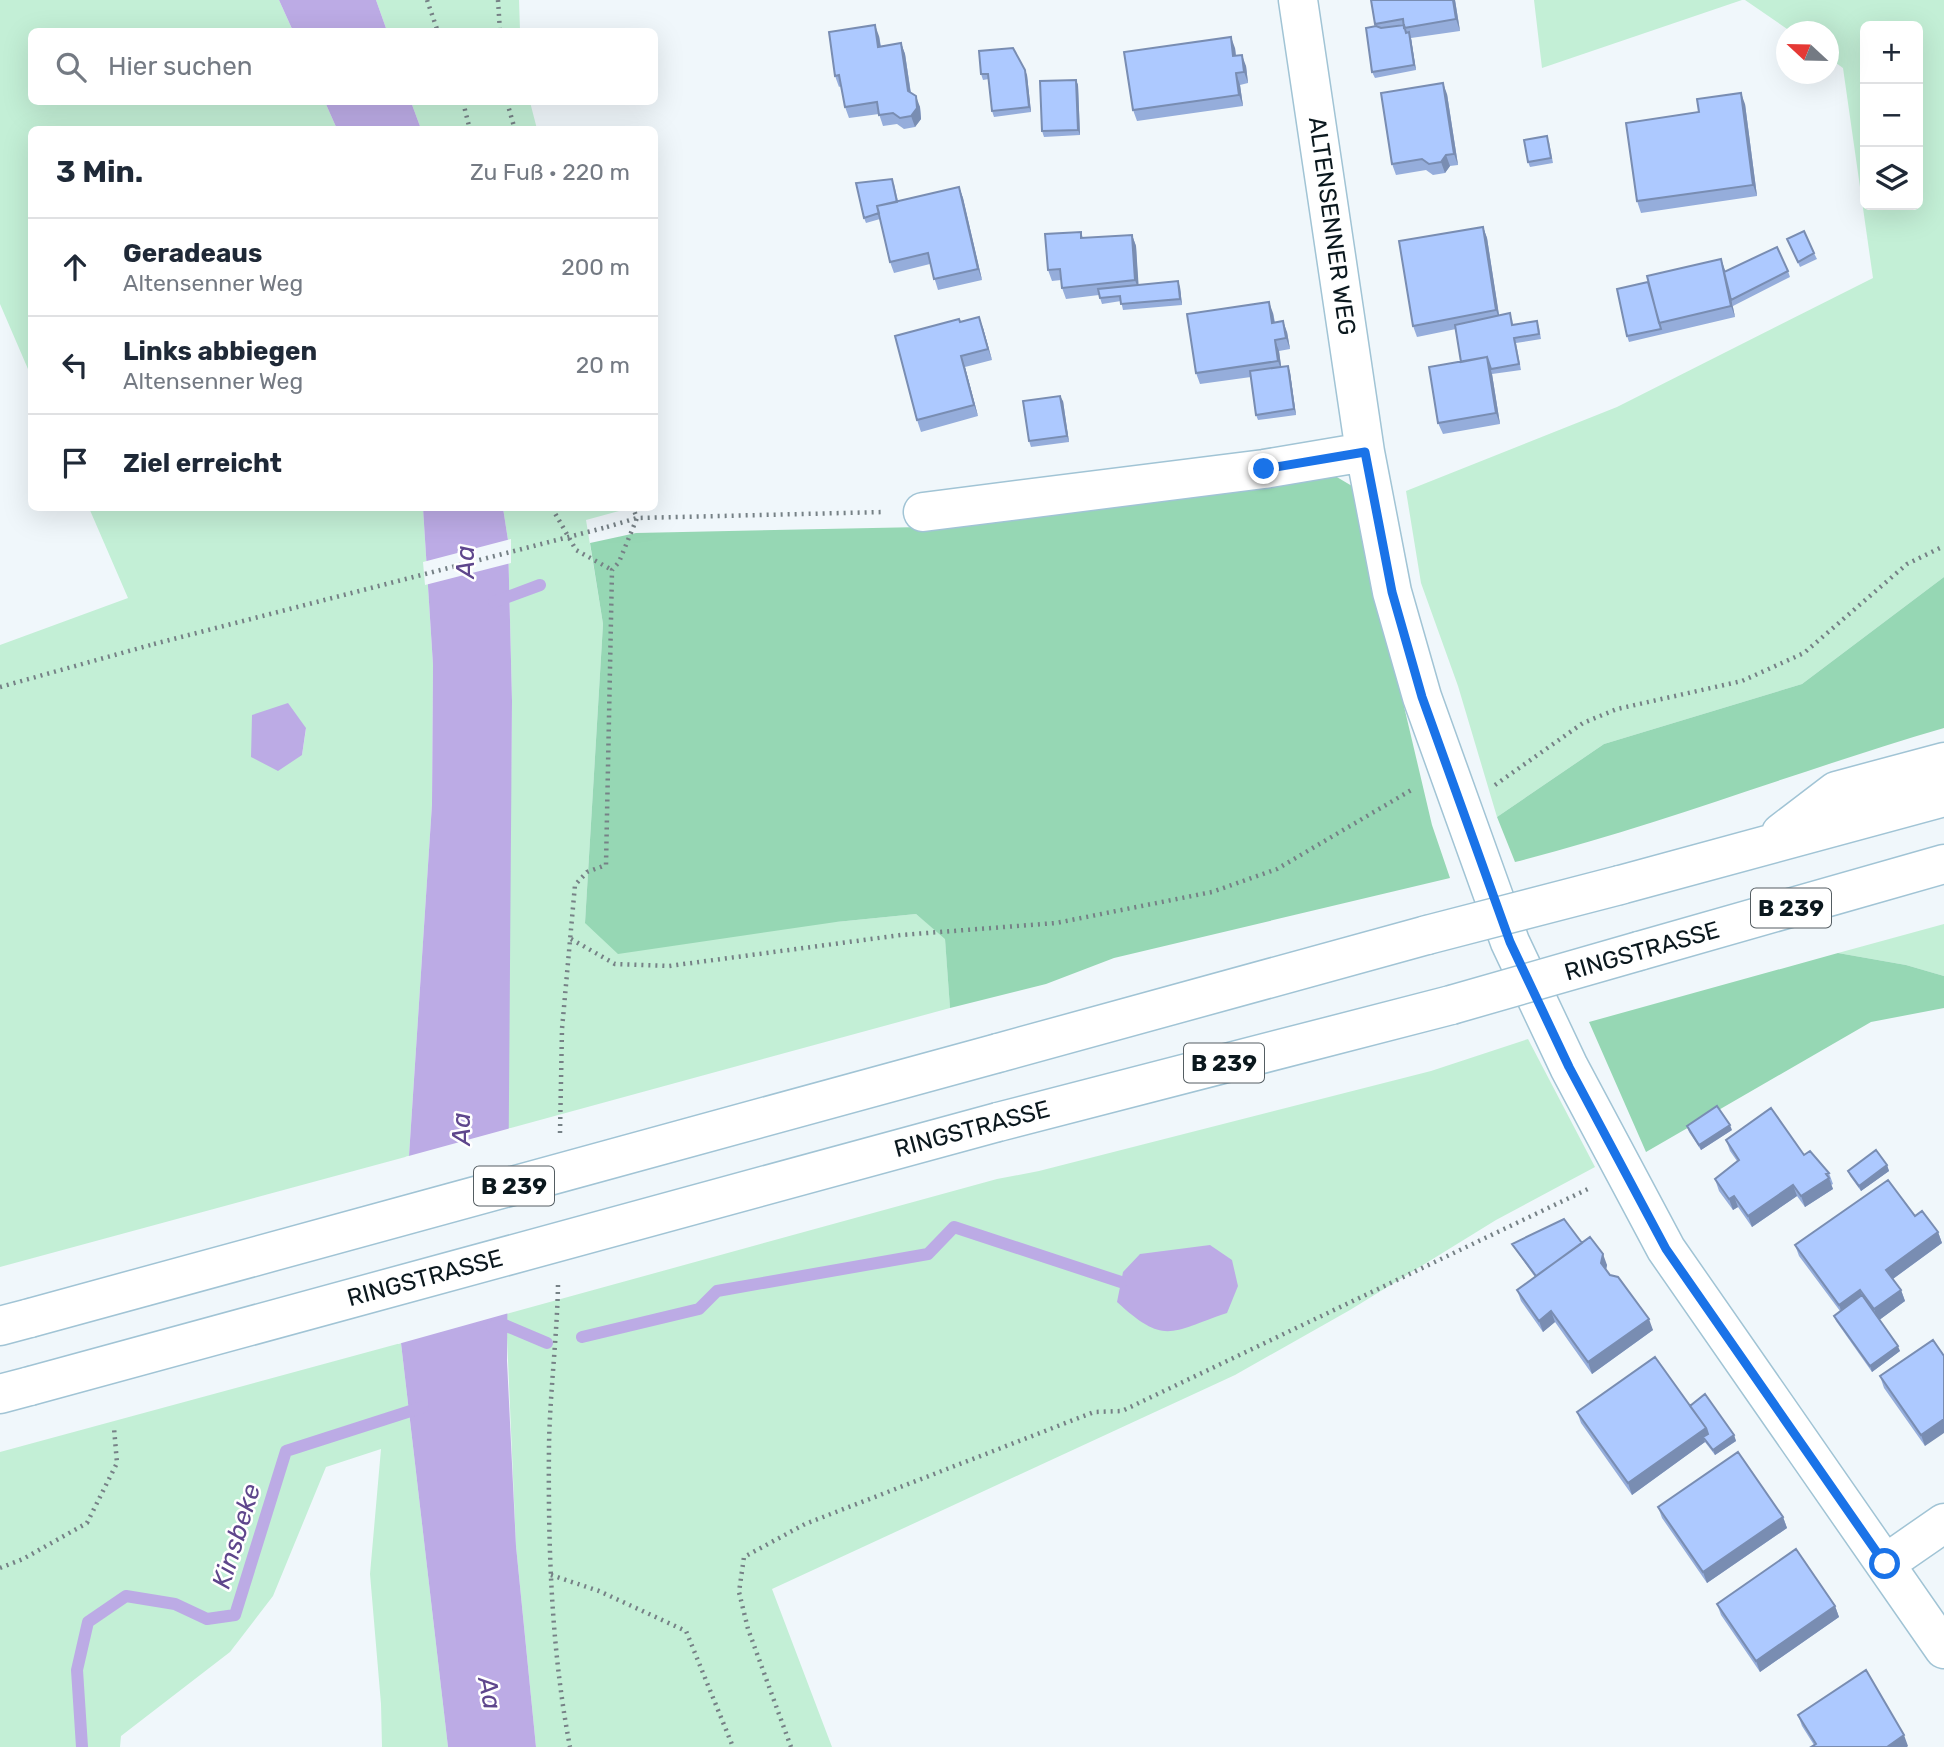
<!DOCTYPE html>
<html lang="de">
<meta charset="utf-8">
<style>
:root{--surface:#fff;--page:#f6f6f7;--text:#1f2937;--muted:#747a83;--line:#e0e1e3}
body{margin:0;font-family:Rubik,sans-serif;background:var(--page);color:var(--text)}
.controls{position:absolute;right:21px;top:21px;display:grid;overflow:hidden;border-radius:10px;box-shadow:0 7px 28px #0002}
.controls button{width:63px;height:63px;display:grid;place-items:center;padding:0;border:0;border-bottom:2px solid var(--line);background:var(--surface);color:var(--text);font:35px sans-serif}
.compass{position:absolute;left:1776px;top:21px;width:63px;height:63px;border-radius:50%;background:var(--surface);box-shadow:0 7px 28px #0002;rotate:292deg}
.stop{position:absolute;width:21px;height:21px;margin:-16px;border:5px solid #1a73e8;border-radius:50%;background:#fff}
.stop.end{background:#1a73e8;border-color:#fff;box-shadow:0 2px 7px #0008}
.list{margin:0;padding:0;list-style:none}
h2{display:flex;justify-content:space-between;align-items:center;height:91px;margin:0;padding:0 28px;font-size:30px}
h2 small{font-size:23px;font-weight:400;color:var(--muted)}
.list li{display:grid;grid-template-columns:46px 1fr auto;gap:21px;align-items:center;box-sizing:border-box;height:98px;padding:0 28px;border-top:2px solid var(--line)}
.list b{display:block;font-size:26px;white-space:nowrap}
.list p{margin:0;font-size:23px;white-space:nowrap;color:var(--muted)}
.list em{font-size:23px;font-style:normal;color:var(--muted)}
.icon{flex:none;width:38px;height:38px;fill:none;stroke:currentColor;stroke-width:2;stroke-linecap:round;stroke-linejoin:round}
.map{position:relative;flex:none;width:1944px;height:1747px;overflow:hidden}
.search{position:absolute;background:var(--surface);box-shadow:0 7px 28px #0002;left:28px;top:28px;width:630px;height:77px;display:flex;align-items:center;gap:18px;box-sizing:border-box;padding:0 24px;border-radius:10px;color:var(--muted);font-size:26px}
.panel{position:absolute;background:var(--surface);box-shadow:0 7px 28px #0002;left:28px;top:126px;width:630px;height:385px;border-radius:10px}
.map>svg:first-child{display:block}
.green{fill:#c3efd6;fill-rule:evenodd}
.forest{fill:#96d7b4}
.water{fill:#bcabe5}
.pier{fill:#f0f7fb}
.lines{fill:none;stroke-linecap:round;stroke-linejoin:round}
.stream{stroke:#bcabe5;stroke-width:12}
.minor-casing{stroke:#a1c4d5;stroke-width:41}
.highway-casing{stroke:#a1c4d5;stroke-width:41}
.path{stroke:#768186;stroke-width:4.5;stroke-dasharray:2 5;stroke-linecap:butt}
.minor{stroke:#fff;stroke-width:38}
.highway{stroke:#fff;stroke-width:38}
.highway-bridge-casing{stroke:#a1c4d5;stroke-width:41;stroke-linecap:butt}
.path-bridge{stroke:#768186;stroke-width:4.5;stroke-dasharray:2 5;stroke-linecap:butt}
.highway-bridge{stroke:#fff;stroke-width:38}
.wall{fill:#95addb}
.shaded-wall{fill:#798db2}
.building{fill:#adc9ff;stroke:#798db2;stroke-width:2}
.route{stroke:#1a73e8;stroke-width:9}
.labels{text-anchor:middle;stroke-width:5;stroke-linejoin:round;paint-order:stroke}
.shield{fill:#fff;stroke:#545d62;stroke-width:2}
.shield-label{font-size:23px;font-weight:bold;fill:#0b181e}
.street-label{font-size:24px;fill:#0b181e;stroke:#fff}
.water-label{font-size:26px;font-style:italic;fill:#5e468c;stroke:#fff}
</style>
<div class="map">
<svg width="1944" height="1747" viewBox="0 0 1944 1747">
<rect width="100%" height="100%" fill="#f0f7fb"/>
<path class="green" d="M0 0H279L293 31 32 32V102H325L337 129 32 130 31 376 0 304Z
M376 0H519L520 31H387Z
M1534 0H1742L1542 68Z
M1745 0H1944V577L1802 684 1604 744 1497 817 1458 686 1421 583 1406 491 1617 407 1873 278 1843 68 1829 58 1828 32 1790 31ZM1865 26H1918V205H1865Z
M411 102H530L537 129H421Z
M89 508H423L433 665 432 804 409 1156 0 1267V645L128 598ZM287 703 306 729 302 755Z
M503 508H630L586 520 603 624 585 923 836 922 916 914 945 938 950 1008 507 1129 512 701 508 540Z
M1944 924V976L1906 965 1838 953Z
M1528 1039 1595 1167 1496 1220 1350 1310 1235 1375 772 1589 832 1747H536L516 1546 506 1314 997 1179 1039 1171 1431 1071Z
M401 1343 448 1747H382L381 1704 370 1574 381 1449 326 1467 273 1596 230 1652 121 1736 120 1747H0V1452Z"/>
<path class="forest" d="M1330 473 1352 486 1432 825 1450 878 1114 958 1046 984 950 1008 945 939 916 914 836 922 618 954 585 923 603 624 590 543 636 533 922 527Z
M1944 577V728C1800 770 1660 825 1515 862L1497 817 1604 744 1802 684Z
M1838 953 1906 965 1944 976V1008L1871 1022 1646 1152 1589 1022Z"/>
<path class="water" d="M279 0H376L387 31H293Z
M325 102H411L421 129H337Z
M423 508H503L508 540 512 701 507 1361 516 1546 536 1747H448L401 1343 409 1156 432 804 433 665Z
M288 703 306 728 302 755 278 771 251 757 252 715Z
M1210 1245 1232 1260 1238 1286 1227 1313C1170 1332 1165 1346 1117 1302L1123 1272 1140 1254Z"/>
<path class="pier" d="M511 539V563L425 585 423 562Z
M511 1128 509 1313 398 1344 405 1157Z"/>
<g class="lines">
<path class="stream" d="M494 602 540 585
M492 1327 502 1324 547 1343
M582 1337 699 1309 717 1291 928 1254 954 1227 1121 1282
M82 1747 77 1670 88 1622 126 1596 175 1604 207 1619 235 1615 286 1451 423 1407"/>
<g class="minor-casing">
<path id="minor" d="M1298 0 1365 452 1392 592 1422 697 1510 942 1569 1067 1666 1249 1944 1649
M923 512 1264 469 1365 452
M1885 1564 1944 1523"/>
</g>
<g class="highway-casing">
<path id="highway" d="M1781 833 1836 791 1944 762
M1620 885 1944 797
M1639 951 1944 864
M998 1053 1427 935
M998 1122 1451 1005
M0 1326 30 1318
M0 1394 30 1386"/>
</g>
<path class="path" d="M427 0 438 32
M498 0 500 32
M463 102 470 130
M507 102 515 130
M552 508 576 550 612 570
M607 527 637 518 885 512
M0 687 154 644
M1495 785 1583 723 1617 709 1742 681 1804 653 1907 564 1944 546
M571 939 615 964 669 966 901 935 1056 923 1212 892 1277 869 1413 789
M560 1133 562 1029 575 885 587 872 606 865 612 570 619 562 637 518 633 508
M558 1285C557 1338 550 1391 549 1445 548 1545 551 1648 570 1747
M0 1568 23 1559 87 1523 117 1463 114 1428
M551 1575 599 1591 686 1631 733 1747
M791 1747 748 1629 739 1592 744 1557 805 1524 1094 1412 1122 1411 1588 1189"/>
<use href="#minor" class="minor"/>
<use href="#highway" class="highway"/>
<g class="highway-bridge-casing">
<path id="highway-bridge" d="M1427 935 1620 885
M1451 1005 1639 951
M30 1318 998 1053
M30 1386 998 1122"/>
</g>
<path class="path-bridge" d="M154 644 607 527"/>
<use href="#highway-bridge" class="highway-bridge"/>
</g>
<path class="wall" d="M1371 0H1455L1460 31 1411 38 1416 70 1375 78 1372 72 1376 26Z
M879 36 881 46 901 43 905 54 911 93 920 107 921 119 915 127 904 129 897 124 883 126 879 114 849 118 845 107 841 86 839 87 835 76Z
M1235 48 1236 56 1246 66 1248 83 1240 85 1243 106 1137 121 1133 110Z
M979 51 1027 75 1031 112 994 117 992 111 989 79 983 80 981 74Z
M1076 80 1078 85 1080 135 1044 137 1042 131Z
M1447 94 1458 165 1450 166 1445 173 1433 175 1426 170 1396 175 1392 164Z
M1745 104 1757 196 1641 213 1637 201 1699 112Z
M1549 142 1553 163 1530 167 1528 162Z
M894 184 898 201 959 187 963 198 982 280 938 290 930 264 894 273 890 262 880 219 866 223 864 218Z
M1483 227 1487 238 1499 316 1512 319 1513 325 1537 321 1539 327 1541 339 1516 343 1521 370 1492 374 1500 424 1443 434 1438 423 1461 362 1456 329 1417 337 1413 326Z
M1081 232 1083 238 1132 235 1136 246 1138 285 1180 287 1182 305 1123 310 1121 301 1102 304 1099 295 1066 299 1062 288 1061 280 1052 281 1048 270Z
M1787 239 1814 253 1817 259 1800 267Z
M1725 271H1788L1790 277 1733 306 1732 302 1735 317 1629 342 1627 336Z
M1273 313 1275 322 1287 332 1290 349 1279 351 1281 367 1288 366 1290 372 1296 415 1258 420 1256 415 1251 377 1200 384 1196 373Z
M961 322 983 328 992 360 965 367 978 416 921 432 917 420Z
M1063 401 1069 442 1031 447 1029 441Z
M1687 1126 1732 1130 1701 1150 1689 1132Z
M1726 1140 1804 1155 1829 1173 1833 1184 1831 1185 1833 1189 1805 1207 1797 1196 1752 1227 1738 1207 1733 1210 1719 1191 1715 1179 1737 1161 1730 1151Z
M1887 1165 1889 1171 1861 1191 1850 1176 1848 1171Z
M1915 1216 1938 1232 1942 1243 1893 1279 1901 1290 1905 1301 1879 1320 1900 1351 1872 1372 1836 1321 1834 1316 1840 1311 1799 1256 1795 1245Z
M1582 1243 1607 1265 1606 1270 1653 1330 1592 1374 1555 1322 1543 1332 1521 1301 1517 1290 1535 1277 1515 1249 1512 1244Z
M1933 1340 1925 1446 1884 1388 1880 1376Z
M1690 1406 1734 1435 1736 1441 1715 1455 1705 1442 1632 1495 1581 1423 1577 1412Z
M1658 1507 1783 1517 1787 1528 1707 1583 1662 1518Z
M1717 1604 1835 1606 1839 1617 1760 1672 1721 1615Z
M1798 1715 1908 1746 1811 1747 1814 1745 1802 1726Z"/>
<path class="shaded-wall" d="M1453 0H1455L1460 31 1456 19Z
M875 25 879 36 882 58 878 47Z
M1409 32 1411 38 1416 70 1414 65Z
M1231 37 1235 48 1237 67 1233 56Z
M901 43 905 54 912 102 908 91Z
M1242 55 1246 66 1248 83 1244 72Z
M1025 70 1027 75 1031 112 1029 107Z
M1236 73 1240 85 1243 106 1239 95Z
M1076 80 1078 85 1080 135 1078 130Z
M1443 83 1447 94 1458 165 1454 154Z
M1741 93 1745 104 1757 196 1753 185Z
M916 96 920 107 921 119 915 127 911 116Z
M1446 155 1450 166 1445 173 1441 162Z
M959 187 963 198 982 280 978 269Z
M1483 227 1487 238 1500 321 1496 310Z
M1132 235 1136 246 1139 291 1135 280Z
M1721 259 1725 270 1735 317 1731 306Z
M1178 281 1180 287 1182 305 1180 299Z
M1269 302 1273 313 1276 334 1272 323Z
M979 317 983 328 992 360 988 349Z
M1283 321 1287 332 1290 349 1286 338Z
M1275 340 1279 351 1282 372 1278 361Z
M961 356 965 367 978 416 974 405Z
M1487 357 1492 374 1500 424 1496 413Z
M1288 366 1290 372 1296 415 1294 409Z
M1060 396 1063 401 1069 442 1067 436Z
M1730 1125 1732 1130 1701 1150 1699 1145Z
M1887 1165 1889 1171 1861 1191 1859 1186Z
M1829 1178 1833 1189 1805 1207 1801 1196Z
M1793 1185 1797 1196 1752 1227 1748 1216Z
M1734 1196 1738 1207 1733 1210 1729 1199Z
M1938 1232 1942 1243 1890 1281 1886 1270Z
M1603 1254 1607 1265 1605 1274 1601 1263Z
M1860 1290 1864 1301 1843 1316 1839 1305Z
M1901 1290 1905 1301 1878 1321 1874 1309Z
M1551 1311 1555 1322 1543 1332 1539 1321Z
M1649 1319 1653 1330 1592 1374 1588 1362Z
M1898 1346 1900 1351 1872 1372 1870 1366Z
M1944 1419V1433L1925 1446 1921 1435Z
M1706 1428 1710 1439 1703 1437 1705 1442 1632 1495 1628 1483Z
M1734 1435 1736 1441 1715 1455 1713 1450Z
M1783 1517 1787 1528 1707 1583 1703 1572Z
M1835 1606 1839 1617 1760 1672 1756 1661Z
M1904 1735 1908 1746 1907 1747H1887Z"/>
<path class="building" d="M1371 0H1453L1456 19 1404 28 1403 19 1375 24Z
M875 25 878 47 901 43 908 91 916 96 917 108 911 116 900 118 893 113 879 115 877 102 845 107 839 75 835 76 829 32Z
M1404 25 1406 33 1409 32 1414 65 1372 72 1366 28 1376 26 1381 28Z
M1231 37 1233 56 1242 55 1244 72 1236 73 1239 95 1133 110 1124 52Z
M1013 48 1025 70 1029 107 992 111 988 74H981L979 51Z
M1076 80 1078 130 1042 131 1040 81Z
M1443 83 1454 154 1446 155 1441 162 1429 164 1422 159 1392 164 1381 93Z
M1741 93 1753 185 1637 201 1626 123 1699 112 1697 99Z
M1547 136 1551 158 1528 162 1524 140Z
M892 179 897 202 877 206 879 213 864 218 856 183Z
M959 187 978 269 934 279 928 253 890 262 877 206Z
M1483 227 1496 310 1413 326 1399 241Z
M1804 231 1814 253 1798 262 1787 239Z
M1081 232V238L1132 235 1135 280 1062 288 1060 269 1048 270 1045 234Z
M1777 247 1788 271 1731 300 1724 272Z
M1721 259 1731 306 1659 323 1647 276Z
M1178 281 1180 299 1121 304 1120 296 1100 298 1098 289Z
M1648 282 1661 329 1627 336 1617 289Z
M1269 302 1272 323 1283 321 1286 338 1275 340 1278 361 1196 373 1187 314Z
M1510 313 1512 325 1537 321 1539 334 1514 338 1519 364 1491 369 1487 357 1461 362 1455 325Z
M979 317 988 349 961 356 974 405 917 420 895 336 959 319 960 322Z
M1487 357 1496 413 1438 423 1429 367Z
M1288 366 1294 409 1256 415 1250 371Z
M1060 396 1067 436 1029 441 1023 401Z
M1717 1106 1730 1125 1699 1145 1687 1126Z
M1771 1108 1804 1155 1810 1151 1829 1173 1826 1174 1829 1178 1801 1196 1793 1185 1748 1216 1734 1196 1729 1199 1715 1179 1739 1160 1726 1140Z
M1876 1150 1887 1165 1859 1186 1848 1171Z
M1888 1180 1915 1216 1922 1211 1938 1232 1886 1270 1901 1290 1874 1309 1860 1290 1839 1305 1795 1245Z
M1564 1219 1582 1243 1536 1276 1512 1244Z
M1590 1237 1603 1254 1601 1263 1610 1275 1618 1277 1649 1319 1588 1362 1551 1311 1539 1321 1517 1290Z
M1862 1295 1898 1346 1870 1366 1834 1316Z
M1933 1340 1944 1356V1419L1921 1435 1880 1376Z
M1655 1357 1706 1428 1628 1483 1577 1412Z
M1705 1394 1734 1435 1713 1450 1703 1437 1708 1434 1706 1428 1690 1406Z
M1738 1452 1783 1517 1703 1572 1658 1507Z
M1796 1549 1835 1606 1756 1661 1717 1604Z
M1866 1670 1904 1735 1887 1747H1811L1816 1744 1798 1715Z"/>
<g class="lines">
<path class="route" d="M1264 469 1365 452 1392 592 1422 697 1510 942 1569 1067 1666 1249 1885 1564"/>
</g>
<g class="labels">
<g class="shield">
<rect x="1751" y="888.5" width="80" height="39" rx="5"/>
<rect x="1184" y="1043.5" width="80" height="39" rx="5"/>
<rect x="474" y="1166.5" width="80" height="39" rx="5"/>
</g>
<g class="shield-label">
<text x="1791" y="916">B 239</text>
<text x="1224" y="1071">B 239</text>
<text x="514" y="1194">B 239</text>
</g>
<g class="street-label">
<text transform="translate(1332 226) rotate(82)" y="8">ALTENSENNER WEG</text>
<text transform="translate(1642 951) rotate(-16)" y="8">RINGSTRASSE</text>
<text transform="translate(972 1129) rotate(-15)" y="8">RINGSTRASSE</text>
<text transform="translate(425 1278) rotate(-15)" y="8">RINGSTRASSE</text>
</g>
<g class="water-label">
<text transform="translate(465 562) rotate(-90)" y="9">Aa</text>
<text transform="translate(461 1129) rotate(-90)" y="9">Aa</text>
<text transform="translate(236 1536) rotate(-73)" y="9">Kinsbeke</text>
<text transform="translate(490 1693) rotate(79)" y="9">Aa</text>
</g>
</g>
</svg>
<div class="controls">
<button>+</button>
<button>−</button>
<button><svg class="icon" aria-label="layers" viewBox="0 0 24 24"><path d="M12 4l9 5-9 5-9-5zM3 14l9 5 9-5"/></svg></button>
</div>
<svg class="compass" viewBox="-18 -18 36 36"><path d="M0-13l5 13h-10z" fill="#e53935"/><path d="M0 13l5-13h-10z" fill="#747a83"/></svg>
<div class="stop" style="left:1885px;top:1564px"></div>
<div class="stop end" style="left:1264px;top:469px"></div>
<div class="search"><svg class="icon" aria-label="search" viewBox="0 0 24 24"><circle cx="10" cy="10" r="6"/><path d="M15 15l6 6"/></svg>Hier suchen</div>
<section class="panel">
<h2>3 Min.<small>Zu Fuß · 220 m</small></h2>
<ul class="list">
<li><svg class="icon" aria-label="ahead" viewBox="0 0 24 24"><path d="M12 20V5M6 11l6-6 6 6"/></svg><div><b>Geradeaus</b><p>Altensenner Weg</p></div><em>200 m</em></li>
<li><svg class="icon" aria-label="left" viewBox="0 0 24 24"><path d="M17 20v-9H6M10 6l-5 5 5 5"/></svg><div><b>Links abbiegen</b><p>Altensenner Weg</p></div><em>20 m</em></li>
<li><svg class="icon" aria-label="arrive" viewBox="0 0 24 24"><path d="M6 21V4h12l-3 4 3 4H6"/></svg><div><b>Ziel erreicht</b></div></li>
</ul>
</section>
</div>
